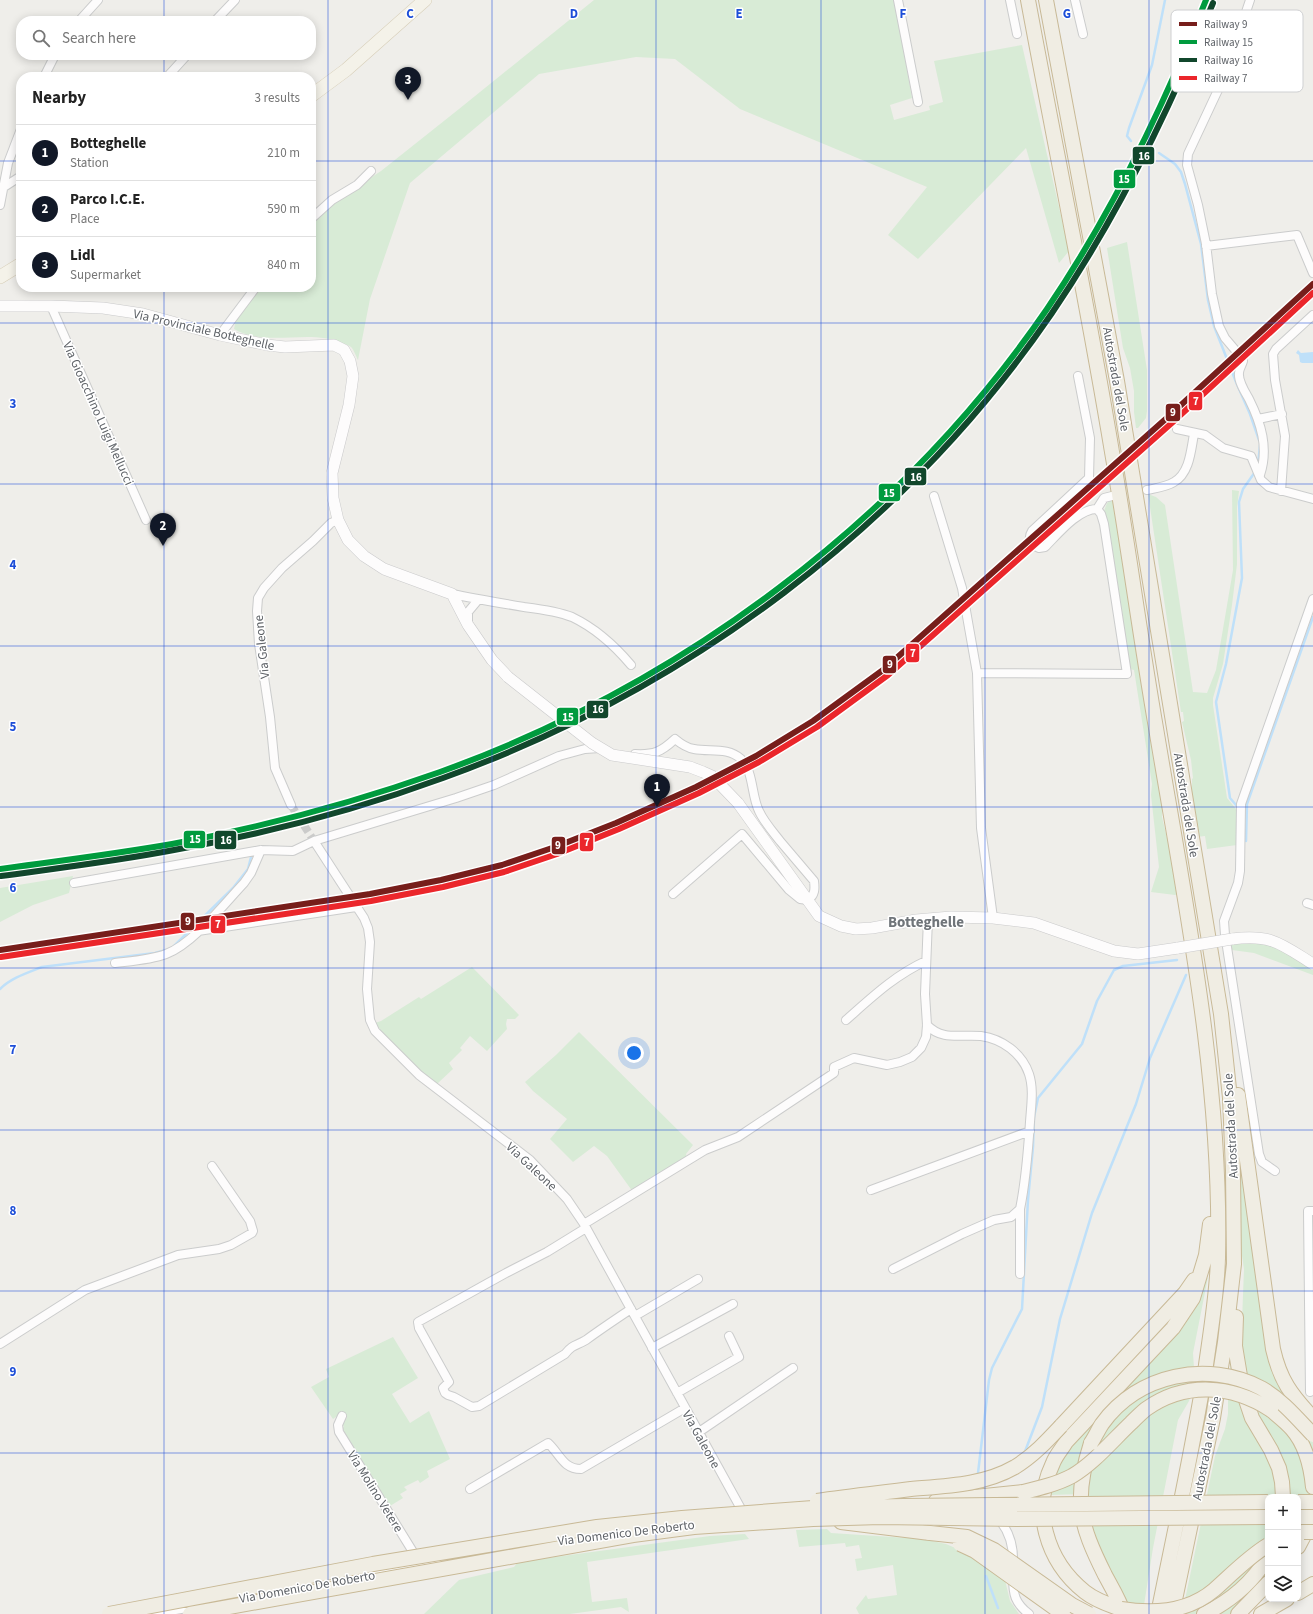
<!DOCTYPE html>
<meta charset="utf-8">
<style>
:root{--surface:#fff;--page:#f2f2f2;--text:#222;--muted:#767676;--line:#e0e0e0;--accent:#111827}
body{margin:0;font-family:"Source Sans 3",sans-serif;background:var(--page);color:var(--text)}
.controls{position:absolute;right:12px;bottom:12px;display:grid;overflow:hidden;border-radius:8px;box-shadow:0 2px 10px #0003}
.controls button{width:36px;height:36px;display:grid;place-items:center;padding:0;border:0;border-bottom:1px solid var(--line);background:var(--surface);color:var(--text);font:20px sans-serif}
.you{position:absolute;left:634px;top:1053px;width:14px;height:14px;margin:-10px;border:3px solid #fff;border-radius:50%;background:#1a73e8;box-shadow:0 0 0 6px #1a73e833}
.badge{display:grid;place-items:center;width:26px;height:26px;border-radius:50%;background:var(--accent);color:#fff;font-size:13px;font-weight:700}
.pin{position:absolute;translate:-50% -33px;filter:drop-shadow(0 1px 2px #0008)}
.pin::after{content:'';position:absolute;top:21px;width:14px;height:12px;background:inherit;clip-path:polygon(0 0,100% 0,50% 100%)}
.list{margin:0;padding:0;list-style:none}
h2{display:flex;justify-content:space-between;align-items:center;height:52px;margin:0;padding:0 16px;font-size:17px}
h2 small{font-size:13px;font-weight:400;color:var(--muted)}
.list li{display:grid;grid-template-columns:26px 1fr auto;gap:12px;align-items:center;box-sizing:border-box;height:56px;padding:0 16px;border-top:1px solid var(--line)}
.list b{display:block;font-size:15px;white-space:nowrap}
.list p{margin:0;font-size:13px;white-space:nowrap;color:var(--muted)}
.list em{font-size:13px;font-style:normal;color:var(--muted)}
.icon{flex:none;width:22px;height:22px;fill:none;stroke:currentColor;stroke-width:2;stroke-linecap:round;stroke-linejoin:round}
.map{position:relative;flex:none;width:1313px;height:1614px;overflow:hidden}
.search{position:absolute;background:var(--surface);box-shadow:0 2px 10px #0003;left:16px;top:16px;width:300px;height:44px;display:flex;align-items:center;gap:10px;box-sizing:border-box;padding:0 14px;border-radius:16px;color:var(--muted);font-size:15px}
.panel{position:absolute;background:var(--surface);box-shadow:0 2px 10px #0003;left:16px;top:72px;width:300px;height:220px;border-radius:16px}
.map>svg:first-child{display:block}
.green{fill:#d8ebd6}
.water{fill:#bfe0f9}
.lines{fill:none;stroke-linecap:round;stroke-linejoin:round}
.stream{stroke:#bfe0f9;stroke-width:2.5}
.street-tunnel{stroke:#cbcbca;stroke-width:8;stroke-dasharray:8 4;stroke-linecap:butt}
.street-casing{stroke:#cbcccc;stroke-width:10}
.secondary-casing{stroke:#cacacb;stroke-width:12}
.primary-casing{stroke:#d7ceb8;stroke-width:14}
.highway-casing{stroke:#c8b996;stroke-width:16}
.street{stroke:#fdfcfc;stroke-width:8}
.secondary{stroke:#fdfcfc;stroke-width:11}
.primary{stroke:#f4f2e9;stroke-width:13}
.highway{stroke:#f0ede3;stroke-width:14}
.secondary-bridge-casing{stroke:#cacacb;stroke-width:12;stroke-linecap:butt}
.highway-bridge-casing{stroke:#c8b996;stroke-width:16;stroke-linecap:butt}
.secondary-bridge{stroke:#fdfcfc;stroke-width:11}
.highway-bridge{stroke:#f0ede3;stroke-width:14}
.rail-1-casing{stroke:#fff;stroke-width:9}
.rail-2-casing{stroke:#fff;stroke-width:9}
.rail-3-casing{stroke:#fff;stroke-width:9}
.rail-4-casing{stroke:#fff;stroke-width:9}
.rail-1{stroke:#771e1b;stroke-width:6}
.rail-2{stroke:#009b3e;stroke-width:6}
.rail-3{stroke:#11472c;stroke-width:6}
.rail-4{stroke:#eb262b;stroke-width:6}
.grid{fill:none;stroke:#1d4ed8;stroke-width:1;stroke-opacity:0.55}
.labels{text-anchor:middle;stroke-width:3;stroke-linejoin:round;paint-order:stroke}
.street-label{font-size:13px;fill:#5f6368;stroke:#fff}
.quarter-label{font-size:15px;font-weight:bold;fill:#70757a;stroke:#fff}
.key{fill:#fff;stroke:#cfd0d2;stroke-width:1}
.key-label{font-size:11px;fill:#5f6368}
.grid-label{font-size:13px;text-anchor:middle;font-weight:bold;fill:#1d4ed8;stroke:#fff;stroke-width:3;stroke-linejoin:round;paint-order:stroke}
.line-badge{stroke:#fff;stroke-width:1.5}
.badge-label{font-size:11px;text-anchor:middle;font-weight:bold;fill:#fff}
</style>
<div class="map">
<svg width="1313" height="1614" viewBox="0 0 1313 1614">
<rect width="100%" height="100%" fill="#efeeea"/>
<path class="green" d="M594 0H895L912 98 890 105 894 120 930 110 929 106 943 102 934 61 1022 45 1069 251 1059 263 1026 148 918 259 888 235 927 187 740 109 675 59 636 57 539 74 410 183 370 299 358 360C356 356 354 350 351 347 349 345 344 344 342 343 309 328 267 348 234 329L236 319 259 287H311V223L337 200 381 171 459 109Z
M1127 242 1147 370V411L1146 418 1138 428H1136L1134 412V391L1130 368 1123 348 1107 248Z
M1232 490 1239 491 1237 507V564L1232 605 1223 664 1213 698V705L1227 798 1236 809 1237 845 1207 849 1205 836 1197 837 1192 794V779L1193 778 1191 760 1182 722 1184 721 1183 712H1181L1148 494 1156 497 1165 505 1193 692 1207 693 1216 670 1233 570Z
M1114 498 1162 790V817L1171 855 1178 894 1175 895 1151 892 1159 867 1151 795 1152 784 1134 670 1130 669 1104 511 1107 503Z
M73 876 69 893 33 905 0 922V888Z
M1230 943H1264L1281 949 1313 968V975L1254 953 1232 950Z
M472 967 519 1015 515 1019H507L506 1024 507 1029 487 1051 470 1036 460 1048 462 1050 449 1063 453 1069 438 1083 436 1084C413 1066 393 1046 375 1023L381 1021 419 997 421 999Z
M579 1032 693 1145 686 1154 687 1158 633 1192 607 1156 594 1146 573 1162 550 1139 567 1119 533 1091 525 1082 556 1055Z
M1240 1152 1271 1362 1313 1423V1496L1298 1539V1497H1289L1255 1411 1245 1373 1241 1347 1244 1269 1241 1249Z
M1208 1277 1193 1353 1195 1383 1189 1401 1178 1420 1153 1548 1144 1605 1131 1614 1115 1583 1092 1529 1085 1494 1049 1495 1061 1459Z
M393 1337 418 1378 392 1394 410 1423 429 1411 450 1459 427 1471 429 1477 420 1483 418 1480 404 1487 407 1490 400 1494 403 1498 390 1506 342 1428 344 1427 341 1422 347 1418 343 1412 333 1419 311 1387 329 1377 326 1369Z
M1231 1362 1272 1460 1280 1497H1268V1548L1254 1572 1209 1608 1196 1614H1182L1215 1456 1225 1429 1228 1414V1385Z
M827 1529 831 1533 923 1539 946 1544 972 1555 1005 1580 1010 1601 1019 1614H859L856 1608 866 1595 868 1599 897 1595 893 1565 857 1571 855 1559 862 1558 859 1545 846 1547 845 1543 799 1547 796 1530Z
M745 1534 749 1539 587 1562 592 1602 627 1598 629 1612 621 1607 570 1614H424L459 1580 514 1567 518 1562 710 1536Z
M1268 1566V1577L1233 1614H1215Z"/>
<path class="water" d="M1298 350 1301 353 1313 352V363H1302L1300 362 1299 355 1296 353Z"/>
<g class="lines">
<path class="stream" d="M1131 141 1127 136 1129 128 1152 65 1165 0
M1159 153 1175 164 1181 172 1185 184 1201 244 1208 300 1214 326 1236 382 1250 414 1259 440
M1258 465 1260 445
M1239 806 1236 805 1230 798 1216 702 1226 664 1242 578 1239 502 1243 489 1255 472
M1246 841 1247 804 1313 617
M174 946 233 888 248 869 252 853
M0 989C11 978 27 973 42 967L155 953 166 950
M1024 1454 1042 1407 1060 1319 1092 1213 1136 1104 1150 1058 1186 975
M978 1473 989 1380 992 1368 1022 1309 1028 1200 1033 1147 1034 1117 1038 1098 1082 1044 1097 1001 1114 970 1123 966 1177 960
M986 1576 998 1608"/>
<path class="street-tunnel" d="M291 805 314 841"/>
<g class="street-casing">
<path id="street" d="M898 0 918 102
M1010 0 1017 34
M1075 0 1083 34
M1250 0 1225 75 1188 154 1187 165 1198 205 1206 244 1212 294 1219 326 1225 338 1242 358 1243 361C1242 365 1239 369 1239 373 1238 381 1245 392 1249 399 1261 423 1269 448 1260 475
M79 21 98 0
M215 21 235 0
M44 77 55 55
M167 77 187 55
M4 187 21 176
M0 205 8 163 21 129
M311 219 332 200 357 185 371 171
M1206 246 1297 235 1313 273
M51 306 146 520
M220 335 256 287
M1078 376 1090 438 1089 478 1032 531C1027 539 1031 545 1039 548L1045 547C1058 534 1078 509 1097 509
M1258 419 1282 414
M1177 429 1205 435 1223 448 1251 456 1261 480 1269 487 1313 499
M1147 490C1156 488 1166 487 1174 482 1190 473 1191 449 1194 434
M1281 491 1285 436 1275 380 1273 354 1276 349 1313 315
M934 496 962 588 977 673
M1097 509 1104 498 1112 496
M452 594C476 599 500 603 524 607 540 609 557 611 572 617 595 628 615 646 631 665
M468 624V612L478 600
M635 754C654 755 661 752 675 739 681 744 687 748 694 749 710 752 728 747 741 759 754 772 751 795 759 811 764 822 773 832 780 841 791 854 803 868 814 881 815 889 815 895 808 900L800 899 789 890 742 834 673 894
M291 805 275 768 270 717 259 644 257 611 258 598 264 588 282 568 313 541 331 523 338 520
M314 841 364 918 368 928 370 942 367 989 370 1020 375 1031 419 1075 530 1160 567 1199 584 1224 745 1516
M74 883 261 850 293 851 314 841 456 798 494 785 559 756 585 749 600 748
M1307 903 1313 905
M993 918 981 828 977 673 1127 674 1104 524 1101 514 1097 509
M198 931 356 907
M1225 935 1224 921 1238 883 1240 871 1241 804 1313 599
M1227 947 1259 1154 1262 1162 1275 1171
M115 963C132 961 150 960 166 954 193 944 224 904 244 883L251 873 261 850
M846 1020C871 998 895 975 926 961
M871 1190 1030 1131
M1020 1209V1274
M584 1224 705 1150 738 1137 834 1073V1067L854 1058 887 1065 900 1062 912 1057 921 1048 926 1037 927 1025 925 994 928 919
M586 1228 547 1252 506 1273 418 1322 419 1328 449 1382 443 1388 445 1393 448 1395 454 1397 472 1407 479 1406 565 1354C573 1344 576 1346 586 1340 601 1329 616 1319 631 1309
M893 1269 962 1234 994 1220 1011 1217 1020 1209C1026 1180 1028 1152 1030 1122 1031 1106 1034 1089 1029 1074 1022 1053 1002 1039 981 1036 961 1034 942 1041 927 1025
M635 1316 698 1279
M0 1344 85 1290 178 1255 219 1249 231 1245 252 1233 253 1231 250 1221 212 1166
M652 1348 733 1304
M1310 1392 1308 1211H1313
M677 1393 739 1357 729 1336
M342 1416 338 1425 339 1432 418 1560
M699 1432 793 1368
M470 1489 548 1443C560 1454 563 1469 581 1469L685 1408
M997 1517C1010 1531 1014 1547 1013 1565
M1013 1577C1013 1595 1015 1603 1029 1614
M288 1589 596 1535
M153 1614 198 1606"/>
</g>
<g class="secondary-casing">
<path id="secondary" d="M0 306H51L103 308 143 314 220 335 267 345 285 347 334 345 344 350 350 361 353 376 349 405 332 473 333 498 338 520 348 540 364 556 384 569 452 594 468 625 492 660 508 677
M738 803 819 916 841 926 856 929 872 928 916 920 951 917 993 918 1034 923 1114 951 1138 954 1178 948
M1232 939C1272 934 1281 944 1313 964"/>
</g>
<g class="primary-casing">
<path id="primary" d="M311 96 346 70 425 0
M0 277 21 264"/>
</g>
<g class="highway-casing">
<path id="highway" d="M1028 0C1056 151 1087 301 1112 452 1128 544 1140 636 1156 728 1185 903 1222 1080 1218 1258 1217 1296 1210 1335 1205 1372 1192 1453 1174 1534 1158 1614
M1046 0 1117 381 1221 1014 1230 1098 1233 1171 1234 1264 1225 1342 1213 1418 1172 1614
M1238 1095 1273 1349C1280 1380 1291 1395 1313 1418
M1236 1317 1235 1346 1242 1388 1252 1418 1271 1450 1279 1468 1282 1482 1283 1497
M1271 1410C1278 1416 1286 1422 1292 1429 1306 1445 1311 1466 1313 1487
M1061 1426 1185 1293 1194 1280
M1091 1443C1073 1500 1079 1523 1105 1575 1112 1588 1120 1601 1124 1614
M936 1501 1023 1492
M841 1522 930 1533
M1298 1547 1310 1524 1312 1505
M1298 1593 1313 1584
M1121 1609C1109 1605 1095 1600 1085 1592 1046 1561 1031 1509 1053 1463 1056 1455 1062 1449 1066 1442L1173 1328 1193 1298 1206 1255 1210 1224
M1204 1614C1231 1601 1252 1583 1268 1557
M1238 1614 1268 1583
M1261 1614 1287 1599"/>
</g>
<use href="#street" class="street"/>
<use href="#secondary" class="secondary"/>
<use href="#primary" class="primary"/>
<use href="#highway" class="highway"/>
<g class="secondary-bridge-casing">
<path id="secondary-bridge" d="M508 677 592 743 612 755 690 767 703 772 712 776 738 803
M1178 948 1232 939"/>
</g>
<g class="highway-bridge-casing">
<path id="highway-bridge" d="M1091 1443C1095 1437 1098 1430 1102 1424 1138 1374 1207 1360 1261 1388 1281 1399 1297 1418 1313 1435
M1023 1492C1040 1488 1057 1484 1072 1476 1093 1464 1113 1440 1131 1423 1136 1418 1141 1413 1146 1409 1186 1381 1232 1385 1271 1410
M817 1501C849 1496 880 1493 911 1489 947 1486 984 1485 1015 1467 1033 1456 1047 1441 1061 1426
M1298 1502H1313
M1298 1517H1313
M1304 1532H1313
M930 1533 967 1537 994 1550 1072 1605 1089 1614
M960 1544 975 1551 1063 1614
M1121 1609C1153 1614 1188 1612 1214 1590 1231 1575 1248 1557 1268 1545
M109 1614 373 1564 597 1527 682 1518 813 1508 904 1506 1268 1502
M190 1614 633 1535 694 1527 813 1519 881 1517 1017 1519 1268 1517"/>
</g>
<use href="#secondary-bridge" class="secondary-bridge"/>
<use href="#highway-bridge" class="highway-bridge"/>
<g class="rail-1-casing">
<path id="rail-1" d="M0 950 370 894 441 880 502 865 555 847 616 823 696 787 756 756 813 721 883 670 1169 416 1313 284"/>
</g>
<g class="rail-2-casing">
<path id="rail-2" d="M0 869C58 861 115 854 172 844 263 827 353 803 440 772 681 685 901 522 1047 309 1112 213 1163 108 1206 0"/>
</g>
<g class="rail-3-casing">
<path id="rail-3" d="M1 876C59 868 117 861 174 850 265 834 356 810 443 778 686 690 906 527 1052 313 1118 216 1169 111 1213 3"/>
</g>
<g class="rail-4-casing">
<path id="rail-4" d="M1 957 371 901 443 887 504 872 557 854 619 829 699 793 759 762 817 727 888 675 1174 421 1313 293"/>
</g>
<use href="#rail-1" class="rail-1"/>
<use href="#rail-2" class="rail-2"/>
<use href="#rail-3" class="rail-3"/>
<use href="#rail-4" class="rail-4"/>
</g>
<path class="grid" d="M164 0V21M328 0V1614M492 0V1614M656 0V1614M821 0V1614M985 0V1614M1149 0V1614M164 55V77M0 161H21M311 161H1313M164 287V1614M0 323H1313M0 484H1313M0 646H1313M0 807H1313M0 968H1313M0 1130H1313M0 1291H1313M0 1453H1313"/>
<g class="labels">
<g class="street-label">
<text transform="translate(204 329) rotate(13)" y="5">Via Provinciale Botteghelle</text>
<text transform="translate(1117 379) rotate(80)" y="5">Autostrada del Sole</text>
<text transform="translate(99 413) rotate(66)" y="5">Via Gioacchino Luigi Mellucci</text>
<text transform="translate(261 647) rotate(-96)" y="5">Via Galeone</text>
<text transform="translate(1187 805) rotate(81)" y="5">Autostrada del Sole</text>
<text transform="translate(1230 1126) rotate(-93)" y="5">Autostrada del Sole</text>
<text transform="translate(532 1166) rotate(43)" y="5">Via Galeone</text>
<text transform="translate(702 1439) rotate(61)" y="5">Via Galeone</text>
<text transform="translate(1206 1448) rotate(-79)" y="5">Autostrada del Sole</text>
<text transform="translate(376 1491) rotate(58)" y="5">Via Molino Vetere</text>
<text transform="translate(626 1532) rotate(-7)" y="5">Via Domenico De Roberto</text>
<text transform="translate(307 1586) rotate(-10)" y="5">Via Domenico De Roberto</text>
</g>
<g class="quarter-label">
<text x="926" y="927">Botteghelle</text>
</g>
</g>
<rect x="1171" y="10" width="132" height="82" rx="6" class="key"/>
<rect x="1179" y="22" width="18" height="4" fill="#771e1b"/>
<rect x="1179" y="40" width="18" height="4" fill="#009b3e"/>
<rect x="1179" y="58" width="18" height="4" fill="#11472c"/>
<rect x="1179" y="76" width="18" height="4" fill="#eb262b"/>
<g class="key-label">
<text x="1204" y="28">Railway 9</text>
<text x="1204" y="46">Railway 15</text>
<text x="1204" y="64">Railway 16</text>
<text x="1204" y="82">Railway 7</text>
</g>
<g class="grid-label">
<text x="410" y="18">C</text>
<text x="574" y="18">D</text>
<text x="739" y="18">E</text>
<text x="903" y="18">F</text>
<text x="1067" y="18">G</text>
<text x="13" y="408">3</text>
<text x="13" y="569">4</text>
<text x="13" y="731">5</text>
<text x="13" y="892">6</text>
<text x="13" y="1054">7</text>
<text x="13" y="1215">8</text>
<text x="13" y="1376">9</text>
</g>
<g class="line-badge">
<rect x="1132" y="146" width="23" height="19" rx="4" fill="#11472c"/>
<rect x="1113" y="169" width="23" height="20" rx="4" fill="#009b3e"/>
<rect x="1188" y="391" width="15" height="20" rx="4" fill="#eb262b"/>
<rect x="1165" y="403" width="16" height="19" rx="4" fill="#771e1b"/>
<rect x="904" y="467" width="23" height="19" rx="4" fill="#11472c"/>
<rect x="878" y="483" width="23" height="19" rx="4" fill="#009b3e"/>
<rect x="905" y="643" width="15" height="20" rx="4" fill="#eb262b"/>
<rect x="882" y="655" width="15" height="19" rx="4" fill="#771e1b"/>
<rect x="586" y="700" width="23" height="19" rx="4" fill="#11472c"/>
<rect x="556" y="707" width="23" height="19" rx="4" fill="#009b3e"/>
<rect x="183" y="830" width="23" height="19" rx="4" fill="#009b3e"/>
<rect x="214" y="830" width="23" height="20" rx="4" fill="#11472c"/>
<rect x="579" y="832" width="15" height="20" rx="4" fill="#eb262b"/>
<rect x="551" y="836" width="15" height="19" rx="4" fill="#771e1b"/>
<rect x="180" y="912" width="15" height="19" rx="4" fill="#771e1b"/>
<rect x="210" y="915" width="16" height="19" rx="4" fill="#eb262b"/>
</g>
<g class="badge-label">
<text x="1144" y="160">16</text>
<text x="1124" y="183">15</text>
<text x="1196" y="405">7</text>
<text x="1173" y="416">9</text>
<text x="916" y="481">16</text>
<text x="889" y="497">15</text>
<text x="913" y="657">7</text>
<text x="890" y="668">9</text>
<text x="598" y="713">16</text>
<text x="568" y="721">15</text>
<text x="195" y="843">15</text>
<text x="226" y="844">16</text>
<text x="587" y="846">7</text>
<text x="558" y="849">9</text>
<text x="188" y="925">9</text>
<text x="218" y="928">7</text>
</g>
</svg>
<div class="controls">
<button>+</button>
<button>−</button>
<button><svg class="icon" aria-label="layers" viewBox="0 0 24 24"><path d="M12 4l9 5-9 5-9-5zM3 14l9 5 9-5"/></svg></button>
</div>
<div class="you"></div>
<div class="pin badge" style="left:657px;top:807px">1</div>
<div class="pin badge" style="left:163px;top:546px">2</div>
<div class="pin badge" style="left:408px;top:100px">3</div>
<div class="search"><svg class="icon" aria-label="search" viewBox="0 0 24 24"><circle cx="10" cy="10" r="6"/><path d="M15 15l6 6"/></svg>Search here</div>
<section class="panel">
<h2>Nearby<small>3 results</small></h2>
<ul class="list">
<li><span class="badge">1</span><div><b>Botteghelle</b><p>Station</p></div><em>210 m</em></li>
<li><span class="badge">2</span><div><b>Parco I.C.E.</b><p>Place</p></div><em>590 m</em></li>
<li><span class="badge">3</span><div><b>Lidl</b><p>Supermarket</p></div><em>840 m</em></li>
</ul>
</section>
</div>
